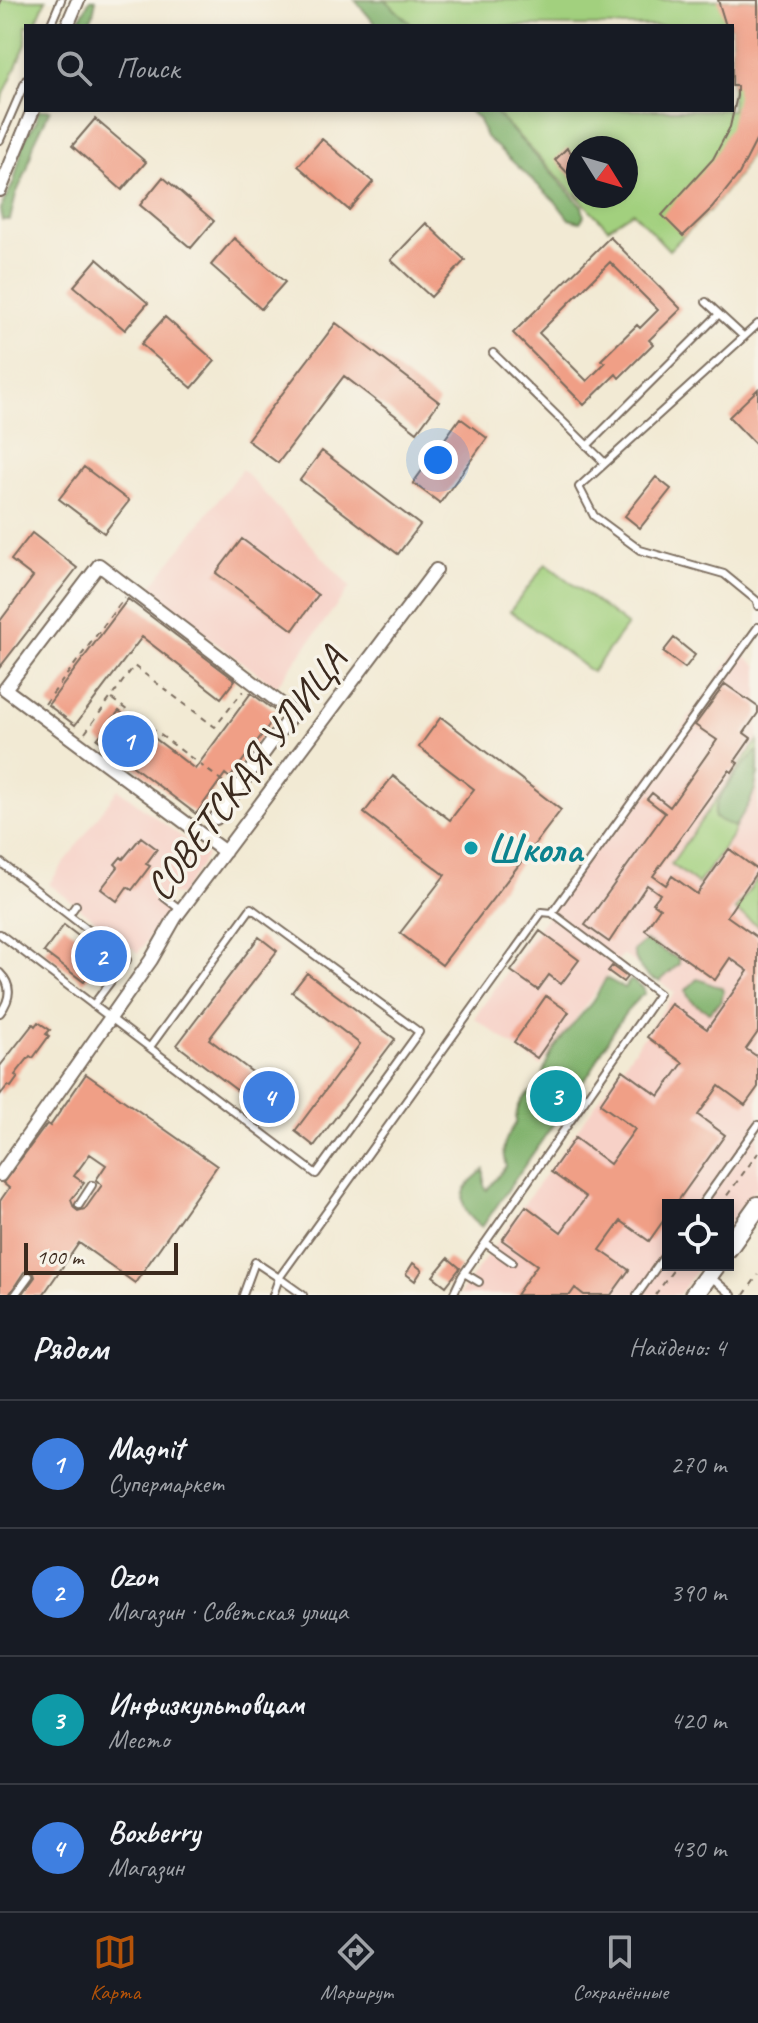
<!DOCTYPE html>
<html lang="ru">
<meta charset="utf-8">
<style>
:root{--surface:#171b24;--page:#20242c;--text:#f1f3f6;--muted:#9ea1a6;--line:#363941;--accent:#b45309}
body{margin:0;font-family:Caveat,sans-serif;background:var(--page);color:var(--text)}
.controls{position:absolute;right:24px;bottom:24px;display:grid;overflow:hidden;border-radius:0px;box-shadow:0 4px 12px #0003}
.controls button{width:72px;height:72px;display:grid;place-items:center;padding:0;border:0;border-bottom:2px solid var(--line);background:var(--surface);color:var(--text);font:40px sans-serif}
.compass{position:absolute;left:566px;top:136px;width:72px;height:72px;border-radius:50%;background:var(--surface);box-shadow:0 4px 12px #0003;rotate:127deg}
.scale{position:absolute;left:24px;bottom:20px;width:154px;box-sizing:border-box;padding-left:8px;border:4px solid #3b2a1e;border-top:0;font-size:22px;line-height:28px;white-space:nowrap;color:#3b2a1e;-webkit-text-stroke:6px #f7f3e8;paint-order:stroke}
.you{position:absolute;left:438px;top:460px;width:28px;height:28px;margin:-20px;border:6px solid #fff;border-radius:50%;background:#1a73e8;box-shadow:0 0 0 12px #1a73e833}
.badge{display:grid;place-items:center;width:52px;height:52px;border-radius:50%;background:var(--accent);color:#fff;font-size:26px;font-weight:700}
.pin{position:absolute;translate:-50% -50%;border:4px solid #fff;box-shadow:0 2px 8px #0006}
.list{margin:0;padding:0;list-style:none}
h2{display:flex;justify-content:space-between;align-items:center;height:104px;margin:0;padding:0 32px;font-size:34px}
h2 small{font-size:26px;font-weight:400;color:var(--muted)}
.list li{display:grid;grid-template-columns:52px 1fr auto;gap:24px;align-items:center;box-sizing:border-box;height:128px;padding:0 32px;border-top:2px solid var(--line)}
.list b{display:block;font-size:30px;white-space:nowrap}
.list p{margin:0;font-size:26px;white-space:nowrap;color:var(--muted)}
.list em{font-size:26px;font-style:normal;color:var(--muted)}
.icon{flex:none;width:44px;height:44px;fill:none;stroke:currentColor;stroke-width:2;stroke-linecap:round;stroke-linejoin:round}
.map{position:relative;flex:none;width:758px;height:1295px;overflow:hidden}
.search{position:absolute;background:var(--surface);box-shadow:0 4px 12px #0003;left:24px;right:24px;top:24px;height:88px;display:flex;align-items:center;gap:20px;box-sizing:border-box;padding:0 28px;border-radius:0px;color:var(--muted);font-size:30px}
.sheet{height:616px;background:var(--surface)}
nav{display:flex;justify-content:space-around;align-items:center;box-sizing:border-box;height:112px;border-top:2px solid var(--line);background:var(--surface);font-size:22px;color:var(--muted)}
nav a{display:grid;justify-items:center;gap:4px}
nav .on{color:var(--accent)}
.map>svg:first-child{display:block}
.built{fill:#f7d1c7}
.green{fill:#a2d07e;stroke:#6e7d4e;stroke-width:2;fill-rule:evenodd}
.forest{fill:#81b26d;stroke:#5e6e46;stroke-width:2}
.building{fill:#f09f86;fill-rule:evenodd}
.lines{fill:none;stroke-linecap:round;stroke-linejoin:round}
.service-casing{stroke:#7b6d5e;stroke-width:10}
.minor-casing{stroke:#7b6d5e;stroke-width:16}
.secondary-casing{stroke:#7b6d5e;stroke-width:22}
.path{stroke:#7b6d5e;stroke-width:2;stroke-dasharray:6 6;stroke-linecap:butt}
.service{stroke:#fff;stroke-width:6}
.minor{stroke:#fff;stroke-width:12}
.secondary{stroke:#fff;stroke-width:18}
.culture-dot{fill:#0f9aa8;stroke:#f7f3e8;stroke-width:3}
.labels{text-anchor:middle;stroke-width:7;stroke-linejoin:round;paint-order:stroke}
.street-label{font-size:40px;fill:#3b2a1e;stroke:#f7f3e8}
.culture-label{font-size:40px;font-weight:bold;fill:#0d838f;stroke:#f7f3e8;text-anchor:start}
</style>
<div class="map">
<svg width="758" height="1295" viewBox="0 0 758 1295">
<rect width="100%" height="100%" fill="#f7f3e8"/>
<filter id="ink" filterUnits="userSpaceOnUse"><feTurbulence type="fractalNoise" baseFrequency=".0125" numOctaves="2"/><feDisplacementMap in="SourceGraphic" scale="16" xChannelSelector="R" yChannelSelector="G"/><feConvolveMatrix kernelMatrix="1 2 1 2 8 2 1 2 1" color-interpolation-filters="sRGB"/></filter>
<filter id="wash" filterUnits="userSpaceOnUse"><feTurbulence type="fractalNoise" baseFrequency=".006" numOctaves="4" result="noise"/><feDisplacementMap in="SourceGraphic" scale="32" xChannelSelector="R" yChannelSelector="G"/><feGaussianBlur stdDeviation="1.8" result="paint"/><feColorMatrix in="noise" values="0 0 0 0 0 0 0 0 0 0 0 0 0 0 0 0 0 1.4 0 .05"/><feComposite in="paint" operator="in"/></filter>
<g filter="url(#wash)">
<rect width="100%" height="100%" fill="#f2ead4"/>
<path class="built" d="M242 469 350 587 276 687 147 592Z
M737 650 758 666V1185L728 1226V1205H668V1265H700L679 1295H459L675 993 623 954 541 1066 474 1018Z
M118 789 207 856 180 895 167 893 161 901 167 912 138 953 49 884Z"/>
<path class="green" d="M0 0H46L34 26H26V44L0 103Z
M386 0H758V137L739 174 712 208 669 250 633 212 608 228 493 110H732V26H411ZM578 148H626V196H578Z
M546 564 627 625 592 672 510 611Z
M758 740V774L731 837 698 884 671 864Z
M758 878V926L735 910Z"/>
<path class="forest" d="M90 0H96L93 15 87 26H76Z
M355 0H385L413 26H377Z
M38 110H50L34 143 27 170 16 194 10 220H2L0 209 14 182 24 140 36 122Z
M468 110H493L582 206 584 216 580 222 569 219 555 201 486 137 478 118Z
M758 750C758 786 756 797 734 827L715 818C710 801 746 762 758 750Z
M645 941 679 959V964L660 981C645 979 637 965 633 951Z
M606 978 624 988 631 980 643 988 645 993C627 1006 613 1031 602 1051 595 1063 592 1074 581 1083L565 1082 545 1112 551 1120H556L482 1227C455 1208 458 1188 484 1170V1185L487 1190 506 1166C500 1148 505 1139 516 1123 515 1104 526 1092 543 1085 539 1058 573 1025 589 1006 596 998 601 987 606 978Z
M697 979C705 980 711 986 721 987L724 991 721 1001 709 1012C700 1007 688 1002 686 990Z"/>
<g id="blocks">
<path class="building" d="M718 0H758V137L739 174 712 208 683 236 662 215 713 159 730 127 737 96V86H732V26H726Z
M95 119 146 162 122 190 72 146Z
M322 139 373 182 349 210 298 166Z
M567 148 578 160V184L555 160Z
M163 177 214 221 191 248 140 205Z
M426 223 465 260 431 297 391 260Z
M610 237 681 309 649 340 653 344 619 378 616 374 584 405 513 333ZM610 262 658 310 640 328 637 325 601 360 605 363 587 381 539 333Z
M234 238 285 282 261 309 211 265Z
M97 259 148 303 125 330 74 286Z
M165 317 215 361 192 388 141 344Z
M336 323 439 402 417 432 344 376 278 463 247 440Z
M758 389V447L729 417Z
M460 418 487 438 440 503 413 483Z
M322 451 420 525 398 554 300 480Z
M84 467 129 501 104 533 59 499Z
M656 477 671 489 640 528 625 516Z
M32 533 77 568 0 667V621L33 577 11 560Z
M242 539 318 595 293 630 216 573Z
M128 599 235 680 221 698 142 637 75 725 48 705Z
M674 638 695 655 685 668 663 652Z
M725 684 758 707V713L744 733 751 738 735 761 738 763 732 772 729 770 653 876 666 885 672 876 697 894 729 849 758 870 727 916 758 938V1032L746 1049 758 1057V1087L745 1105 719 1086 698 1115 725 1135 675 1205H668V1214L649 1241 621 1221 600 1250 629 1270 611 1295H584L575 1288 570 1295H516L537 1265 502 1240 526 1206 561 1232 586 1197 551 1172 575 1138 610 1164 635 1129 600 1104 623 1070 659 1096 683 1063 647 1037 671 1004 707 1029 748 971 730 958 715 980 645 930 660 908 653 903 660 894 647 885 609 942 585 925 665 813 647 799 652 793 670 807 717 740 695 725Z
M251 693 278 713 230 778 225 774 196 814 97 739 119 711 195 769Z
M441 717 561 810 442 965 400 933 445 875 364 813 393 776 450 820 474 789 419 747Z
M141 837 157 849 146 864 150 866 132 890 127 887 117 901 101 889 118 867 115 864 121 857 123 859Z
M64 925 107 958 102 965 99 962 84 982 44 952Z
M540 931 579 960 561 984 549 975 538 990 511 971Z
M259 937 277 951 209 1039 285 1097 271 1116 177 1045Z
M612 966 627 977 623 982 608 971Z
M307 973 395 1039 314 1146 295 1131 360 1044 292 992Z
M546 996 569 1012 537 1058 514 1042Z
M38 1022 50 1030 46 1034 49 1036 33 1058 30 1056 15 1075 18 1077 11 1087 8 1085 0 1095V1066L33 1024 35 1026Z
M86 1074 217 1166 135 1283 79 1243 43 1295H22L35 1277 34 1273 29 1270 24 1272 9 1295H0V1201L9 1188 3 1183 47 1124 50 1126ZM90 1154 106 1165 96 1180 102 1185 85 1209 78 1211 74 1208 71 1200 84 1183 74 1176Z
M448 1258 460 1268 446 1286 433 1276Z
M413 1263 422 1270 415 1281 406 1274Z"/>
</g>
</g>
<g filter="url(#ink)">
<use href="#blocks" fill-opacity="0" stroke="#7b6d5e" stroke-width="2"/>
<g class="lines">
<g class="service-casing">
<path id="service" d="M50 26 61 0
M0 140 26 80
M706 302 744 337
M758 324 579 487 594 516 640 550 724 574 757 601 758 606
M493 353 605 463
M587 446 719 314
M0 862 127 960 93 1005
M164 897 181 910
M69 915 76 905
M0 934 316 1174 419 1032 251 908 150 1047
M0 973C13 986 10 1000 0 1013
M79 1205 92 1185
M701 1205 758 1125
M485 1243 512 1262
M464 1273 479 1282
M711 1277 732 1295
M15 1295 29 1276
M243 1295 255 1262 279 1278 542 912 552 913
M273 1295 279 1278 303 1295
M453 1295 462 1276 659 994 552 913 758 627
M637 1295 668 1251"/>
</g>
<g class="minor-casing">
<path id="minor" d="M67 26 78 0
M0 190 33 110
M216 818 293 713 99 565 5 689 225 852
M0 1175 151 960 175 918 436 570"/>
</g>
<g class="secondary-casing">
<path id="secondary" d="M728 1248 758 1206
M694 1295 716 1265"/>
</g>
<path class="path" d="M0 4 1 0
M112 699 225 783
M45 704 125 597
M85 733 134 666 215 727 243 691
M559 1098 569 1105
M562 1120 550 1112 569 1084 580 1091
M720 1205 758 1153
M655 1295 677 1265
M744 1295 758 1275"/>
<use href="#service" class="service"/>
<use href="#minor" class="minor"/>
<use href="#secondary" class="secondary"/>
</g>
</g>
<circle class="culture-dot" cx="471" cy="848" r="8"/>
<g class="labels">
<g class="street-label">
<text transform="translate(245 773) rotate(-53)" y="14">СОВЕТСКАЯ УЛИЦА</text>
</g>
<g class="culture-label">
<text x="487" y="862">Школа</text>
</g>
</g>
</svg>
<div class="controls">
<button><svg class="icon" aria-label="locate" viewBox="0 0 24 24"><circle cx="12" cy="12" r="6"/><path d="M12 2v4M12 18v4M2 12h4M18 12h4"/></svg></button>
</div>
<svg class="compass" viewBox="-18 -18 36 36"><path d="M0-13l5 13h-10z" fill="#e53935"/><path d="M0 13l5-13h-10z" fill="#9ea1a6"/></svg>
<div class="scale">100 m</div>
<div class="you"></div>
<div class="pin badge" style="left:128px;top:741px;background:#3f7fe0">1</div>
<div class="pin badge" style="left:101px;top:956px;background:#3f7fe0">2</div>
<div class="pin badge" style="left:556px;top:1096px;background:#0f9aa8">3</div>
<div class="pin badge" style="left:269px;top:1097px;background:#3f7fe0">4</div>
<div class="search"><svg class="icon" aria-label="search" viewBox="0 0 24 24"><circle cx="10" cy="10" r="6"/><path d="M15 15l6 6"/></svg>Поиск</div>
</div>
<section class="sheet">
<h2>Рядом<small>Найдено: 4</small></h2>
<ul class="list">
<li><span class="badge" style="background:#3f7fe0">1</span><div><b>Magnit</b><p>Супермаркет</p></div><em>270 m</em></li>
<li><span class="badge" style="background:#3f7fe0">2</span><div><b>Ozon</b><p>Магазин · Советская улица</p></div><em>390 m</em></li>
<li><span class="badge" style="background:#0f9aa8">3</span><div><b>Инфизкультовцам</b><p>Место</p></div><em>420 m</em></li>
<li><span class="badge" style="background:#3f7fe0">4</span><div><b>Boxberry</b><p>Магазин</p></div><em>430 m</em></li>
</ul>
</section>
<nav>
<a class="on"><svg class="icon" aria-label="map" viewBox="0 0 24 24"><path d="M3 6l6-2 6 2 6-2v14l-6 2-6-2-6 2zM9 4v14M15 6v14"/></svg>Карта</a>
<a><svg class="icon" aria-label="directions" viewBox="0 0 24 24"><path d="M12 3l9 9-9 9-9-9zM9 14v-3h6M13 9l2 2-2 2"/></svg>Маршрут</a>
<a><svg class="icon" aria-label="saved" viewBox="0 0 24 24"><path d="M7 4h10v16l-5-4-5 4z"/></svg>Сохранённые</a>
</nav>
